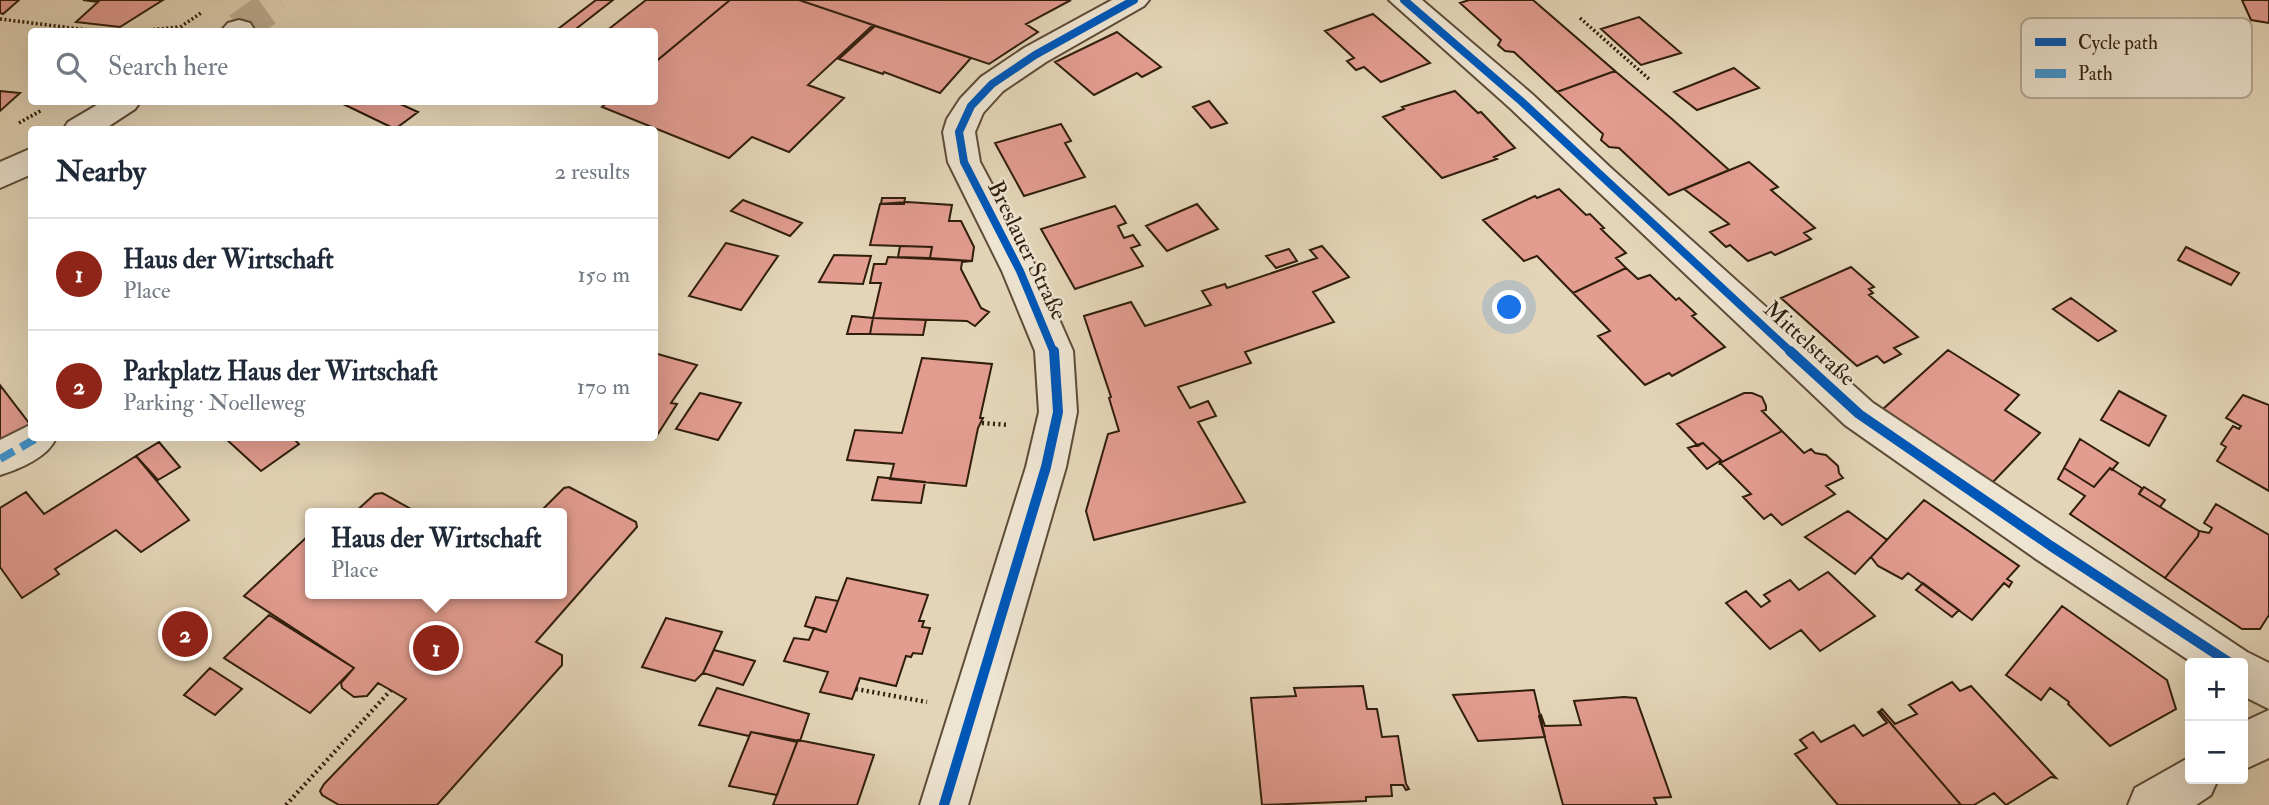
<!DOCTYPE html>
<meta charset="utf-8">
<style>
:root{--surface:#fff;--page:#f2f2f3;--text:#1f2937;--muted:#747a83;--line:#e0e1e3;--accent:#8f2418}
body{margin:0;font-family:"IM FELL Double Pica",serif;background:var(--page);color:var(--text)}
.controls{position:absolute;right:21px;bottom:21px;display:grid;overflow:hidden;border-radius:7px;box-shadow:0 7px 28px #0002}
.controls button{width:63px;height:63px;display:grid;place-items:center;padding:0;border:0;border-bottom:2px solid var(--line);background:var(--surface);color:var(--text);font:35px sans-serif}
.you{position:absolute;left:1510px;top:308px;width:24px;height:24px;margin:-18px;border:5px solid #fff;border-radius:50%;background:#1a73e8;box-shadow:0 0 0 10px #1a73e833}
.badge{display:grid;place-items:center;width:46px;height:46px;border-radius:50%;background:var(--accent);color:#fff;font-size:23px;font-weight:700}
.pin{position:absolute;translate:-50% -50%;border:4px solid #fff;box-shadow:0 2px 7px #0006}
.popup{position:absolute;left:305px;top:508px;width:262px;height:91px;box-sizing:border-box;display:grid;place-content:center;border-radius:7px;background:var(--surface);filter:drop-shadow(0 2px 5px #0005);font-size:23px;white-space:nowrap;color:var(--muted)}
.popup b{font-size:26px;color:var(--text)}
.popup::after{content:'';position:absolute;left:50%;top:100%;margin-left:-14px;border:14px solid transparent;border-top-color:var(--surface)}
.list{margin:0;padding:0;list-style:none}
h2{display:flex;justify-content:space-between;align-items:center;height:91px;margin:0;padding:0 28px;font-size:30px}
h2 small{font-size:23px;font-weight:400;color:var(--muted)}
.list li{display:grid;grid-template-columns:46px 1fr auto;gap:21px;align-items:center;box-sizing:border-box;height:112px;padding:0 28px;border-top:2px solid var(--line)}
.list b{display:block;font-size:26px;white-space:nowrap}
.list p{margin:0;font-size:23px;white-space:nowrap;color:var(--muted)}
.list em{font-size:23px;font-style:normal;color:var(--muted)}
.icon{flex:none;width:38px;height:38px;fill:none;stroke:currentColor;stroke-width:2;stroke-linecap:round;stroke-linejoin:round}
.map{position:relative;flex:none;width:2269px;height:805px;overflow:hidden}
.search{position:absolute;background:var(--surface);box-shadow:0 7px 28px #0002;left:28px;top:28px;width:630px;height:77px;display:flex;align-items:center;gap:18px;box-sizing:border-box;padding:0 24px;border-radius:7px;color:var(--muted);font-size:26px}
.panel{position:absolute;background:var(--surface);box-shadow:0 7px 28px #0002;left:28px;top:126px;width:630px;height:315px;border-radius:7px}
.map>svg:first-child{display:block}
.building{fill:#e29c90;stroke:#301e0c;stroke-width:2}
.lines{fill:none;stroke-linecap:round;stroke-linejoin:round}
.minor-tunnel{stroke:#c0b096;stroke-width:33;stroke-dasharray:33 17;stroke-linecap:butt}
.minor-casing{stroke:#5d4c37;stroke-width:4}
.path-far1{stroke:#301e0c;stroke-width:3.5;stroke-dasharray:2 2.5;stroke-linecap:butt}
.path{stroke:#301e0c;stroke-width:4.5;stroke-dasharray:2 3.5;stroke-linecap:butt}
.minor{fill:#ede4d1;fill-rule:evenodd}
.quiet{stroke:#3d94d2;stroke-width:8;stroke-dasharray:16 8;stroke-linecap:butt}
.cycleway-far1-casing{stroke:#ede4d1;stroke-width:11}
.cycleway-casing{stroke:#ede4d1;stroke-width:14}
.cycleway-far1{stroke:#0057b8;stroke-width:8}
.cycleway{stroke:#0057b8;stroke-width:10}
.labels{text-anchor:middle;stroke-width:5;stroke-linejoin:round;paint-order:stroke}
.street-label{font-size:23px;fill:#301e0c;stroke:#ede4d1}
.key{fill:#ede4d1;stroke:#b4a996;stroke-width:2}
.key-label{font-size:19px;fill:#301e0c}
</style>
<div class="map">
<svg width="2269" height="805" viewBox="0 0 2269 805">
<rect width="100%" height="100%" fill="#e4d5b8"/>
<filter id="stains"><feTurbulence type="fractalNoise" baseFrequency=".00286" numOctaves="4"/><feColorMatrix values="0 0 0 0 .2 0 0 0 0 .09 0 0 0 0 .02 0 0 0 .5 -.17"/></filter>
<radialGradient id="worn" r=".72"><stop offset=".6" stop-color="#630" stop-opacity="0"/><stop offset="1" stop-color="#630" stop-opacity=".3"/></radialGradient>
<path class="building" d="M0 0H19L3 14 0 13Z
M83 0H163L120 27 76 22 98 2Z
M596 0H613L572 32H554Z
M646 0H730L654 63V32H605Z
M730 0H799L873 25 808 85 844 98 789 152 752 137 729 158 602 107 608 102H654V63Z
M799 0H1071L1026 24 1038 32 989 64Z
M1469 0H1533L1615 71 1557 92 1514 52 1505 51 1498 45 1501 40 1460 3Z
M2242 0H2269V23L2251 20Z
M1373 14 1401 38 1430 63 1381 82 1364 67 1356 70 1347 61 1354 58 1325 31Z
M1639 17 1681 53 1641 65 1601 29Z
M875 26 971 58 940 93 884 72 883 74 839 59Z
M1117 32 1161 67 1142 77 1137 73 1094 95 1055 62Z
M1734 68 1759 88 1697 110 1674 92Z
M1615 71 1672 119 1729 170 1669 195 1619 148 1609 147 1601 140 1603 134 1557 92Z
M0 91 20 93 0 111Z
M1455 91 1478 113 1481 112 1515 148 1494 157 1497 159 1442 178 1383 117 1404 109 1402 107Z
M1209 101 1227 123 1211 128 1193 107Z
M339 102H396L418 112 395 129Z
M1061 124 1071 141 1065 143 1085 177 1024 196 995 143Z
M1749 162 1778 187 1771 190 1815 228 1804 233 1811 239 1775 255 1771 252 1748 261 1730 245 1726 247 1710 232 1729 224 1684 189Z
M1559 189 1586 215 1590 214 1604 228 1601 229 1626 253 1616 258 1626 268 1573 293 1537 256 1524 261 1483 220 1535 196 1537 198Z
M882 198H905L904 204H881Z
M743 200 802 223 790 236 731 211Z
M907 202 952 205 949 221H961L974 247 972 261 930 258 932 247 870 245 880 204Z
M1197 204 1218 229 1167 251 1146 226Z
M1115 206 1126 223 1118 226 1124 238 1133 235 1140 245 1131 248 1143 266 1075 289 1041 229Z
M726 243 778 256 741 310 689 296Z
M900 246 932 247 930 258 898 257Z
M1322 246 1349 277 1313 292 1334 322 1245 352 1251 363 1178 387 1190 408 1208 401 1216 416 1198 422 1245 502 1094 540 1086 511 1108 434 1119 431 1109 398 1111 397 1084 316 1131 302 1145 326 1211 305 1202 291 1225 284 1227 288 1317 258 1310 250Z
M2186 247 2239 273 2231 285 2178 260Z
M1289 249 1297 261 1276 268 1266 256Z
M834 255 871 256 863 284 819 282Z
M888 257 972 261 962 262 961 269 981 308 989 312 975 326 967 321 873 318 881 283H870L874 264H886Z
M1851 267 1874 287 1869 289 1873 293 1869 295 1918 337 1894 348 1901 354 1884 363 1877 356 1857 366 1781 298Z
M1626 268 1638 279 1650 275 1676 300 1679 298 1696 314 1692 316 1725 347 1672 376 1669 373 1645 385 1598 336 1610 331 1573 293Z
M2071 298 2116 331 2098 341 2053 309Z
M852 316 873 318 870 334H847Z
M873 318 926 320 923 335 870 334Z
M1948 350 2019 395 2005 410 2040 433 1992 483 1882 410Z
M654 353 697 365 671 403 677 404 656 437Z
M922 358 992 364 980 418H983L978 428 966 486 890 479 894 464 847 460 855 430 902 433Z
M0 385 32 427 0 446Z
M2119 391 2166 416 2149 446 2101 420Z
M700 393 741 403 718 440 676 429Z
M1744 393H1752L1762 397 1766 406V410L1762 411 1782 431 1720 463 1721 460 1703 443 1698 446 1677 424Z
M2243 395 2269 405V491L2217 461 2226 447 2221 444 2233 426 2239 429 2241 426 2226 418Z
M1782 431 1804 453 1811 449 1815 453 1826 455 1838 466 1839 473 1843 478 1826 486 1835 494 1782 525 1771 514 1764 519 1743 497 1751 494 1720 463Z
M225 438H296L294 439 299 444 261 471Z
M2080 439 2118 463 2112 470 2110 468 2094 487 2064 468Z
M159 442 180 467 158 480 136 456Z
M1703 443 1721 460 1707 469 1688 448Z
M136 456 189 520 141 552 116 530 55 569 59 574 22 598 0 567V508L26 492 44 514Z
M2064 468 2094 487 2110 468 2142 488 2139 494 2199 531 2198 536 2165 578 2070 514 2085 496 2058 479Z
M878 477 925 482 921 503 872 500Z
M569 487 636 522 637 527 536 642 562 655V665L437 805H339L322 795 320 791 324 784 406 699 378 683 367 696 354 697 342 688 341 683 354 668 244 596 310 534V594H562V513H539L564 488Z
M2144 487 2165 500 2160 507 2139 494Z
M382 493 384 494 418 513H354L375 494Z
M1924 500 2019 566 2007 579 2012 582 2009 587 2004 583 1972 620 1908 573 1902 579 1878 566 1871 557Z
M2216 504 2269 535V615L2260 629H2242L2165 578 2198 536 2199 531 2209 533 2212 528 2204 523Z
M1848 511 1887 540 1855 574 1805 537Z
M1828 572 1875 616 1820 651 1801 630 1770 649 1726 603 1746 591 1761 607 1770 601 1764 595 1790 580 1799 590Z
M847 578 928 595 919 621H924L922 627 930 628 922 654 913 653 911 657 906 656 896 686 860 678 852 699 820 692 828 672 784 661 794 638 809 640 814 628 826 632Z
M1923 583 1959 610 1952 617 1916 590Z
M816 597 838 601 826 632 805 626Z
M2062 606 2167 680 2176 709 2110 746 2068 704 2069 702 2050 688 2041 700 2006 675Z
M269 615 354 668 310 713 224 658Z
M666 618 722 632 703 673 695 681 642 667Z
M714 650 755 661 743 685 703 673Z
M210 668 242 689 215 715 184 695Z
M1952 682 1960 691 1971 686 2056 778 2051 777 2006 805 1994 793 1974 805H1961L1880 711 1882 709 1895 724 1917 714 1909 705Z
M1363 686 1367 709H1377L1382 737 1398 736 1406 784 1409 789 1406 790 1403 785H1391L1392 796 1366 797V801L1262 805 1251 698 1296 696 1294 688Z
M717 688 809 714 800 741 751 732 749 736 699 725Z
M1534 690 1545 737 1478 741 1453 695Z
M1624 697 1636 698 1671 797 1654 798 1657 805H1563L1539 716 1541 715 1545 726 1581 725 1574 701Z
M1880 711 1961 805H1838L1795 754 1807 748 1800 740 1813 732 1821 742 1854 725 1863 736 1887 723 1878 712Z
M751 732 797 742 777 795 729 786Z
M798 740 874 755 857 805H773Z"/>
<g class="lines">
<path class="minor-tunnel" d="M239 29 280 0"/>
<g class="minor-casing">
<path id="minor" d="M1112 0H1149L1144 6 1046 62 1003 91 983 113 975 132 980 162 1038 271 1073 351 1077 412 1066 467 968 805H920L1026 467 1039 412 1035 351 1002 271 948 162 943 132 947 119 960 99 981 77 1024 48Z
M1389 0H1422L1532 94 1612 169 1873 403 2247 652 2269 663V709L2243 696V663H2193L2036 559 1845 425 1510 108Z
M239 20 250 23 254 29 252 32H220L228 23Z
M102 102H140L135 109 103 130H63L68 122Z
M32 148V174L0 188V162Z
M32 424V438H56C48 457 20 469 0 475V440Z
M2269 710V758L2243 770V722Z
M2190 757V779H2218L2211 795 2196 805H2128L2135 788Z"/>
</g>
<path class="path-far1" d="M1580 18 1649 79
M0 19 104 32
M126 32 179 27
M173 32 201 13
M19 123 42 110"/>
<path class="path" d="M982 423 1009 425
M856 689 927 702
M286 805 391 690"/>
<use href="#minor" class="minor"/>
<path class="quiet" d="M0 459 37 438"/>
<g class="cycleway-far1-casing">
<path id="cycleway-far1" d="M1404 0 1521 101 1792 353
M1054 353 1020 271 964 162 959 132 971 106 992 84 1035 55 1134 0"/>
</g>
<g class="cycleway-casing">
<path id="cycleway" d="M1790 351 1859 414 2051 546 2230 663
M944 805 1046 467 1058 412 1054 351"/>
</g>
<use href="#cycleway-far1" class="cycleway-far1"/>
<use href="#cycleway" class="cycleway"/>
</g>
<g class="labels">
<g class="street-label">
<text transform="translate(1028 250) rotate(64)" y="8">Breslauer Straße</text>
<text transform="translate(1810 343) rotate(42)" y="8">Mittelstraße</text>
</g>
</g>
<rect x="2021" y="18" width="231" height="80" rx="10" class="key"/>
<rect x="2035" y="38" width="31" height="8" fill="#0057b8"/>
<rect x="2035" y="69" width="31" height="9" fill="#3d94d2"/>
<g class="key-label">
<text x="2078" y="49">Cycle path</text>
<text x="2078" y="80">Path</text>
</g>
<rect width="100%" height="100%" filter="url(#stains)"/>
<rect width="100%" height="100%" fill="url(#worn)"/>
</svg>
<div class="controls">
<button>+</button>
<button>−</button>
</div>
<div class="you"></div>
<div class="pin badge" style="left:436px;top:648px">1</div>
<div class="popup"><b>Haus der Wirtschaft</b>Place</div>
<div class="pin badge" style="left:185px;top:634px">2</div>
<div class="search"><svg class="icon" aria-label="search" viewBox="0 0 24 24"><circle cx="10" cy="10" r="6"/><path d="M15 15l6 6"/></svg>Search here</div>
<section class="panel">
<h2>Nearby<small>2 results</small></h2>
<ul class="list">
<li><span class="badge">1</span><div><b>Haus der Wirtschaft</b><p>Place</p></div><em>150 m</em></li>
<li><span class="badge">2</span><div><b>Parkplatz Haus der Wirtschaft</b><p>Parking · Noelleweg</p></div><em>170 m</em></li>
</ul>
</section>
</div>
